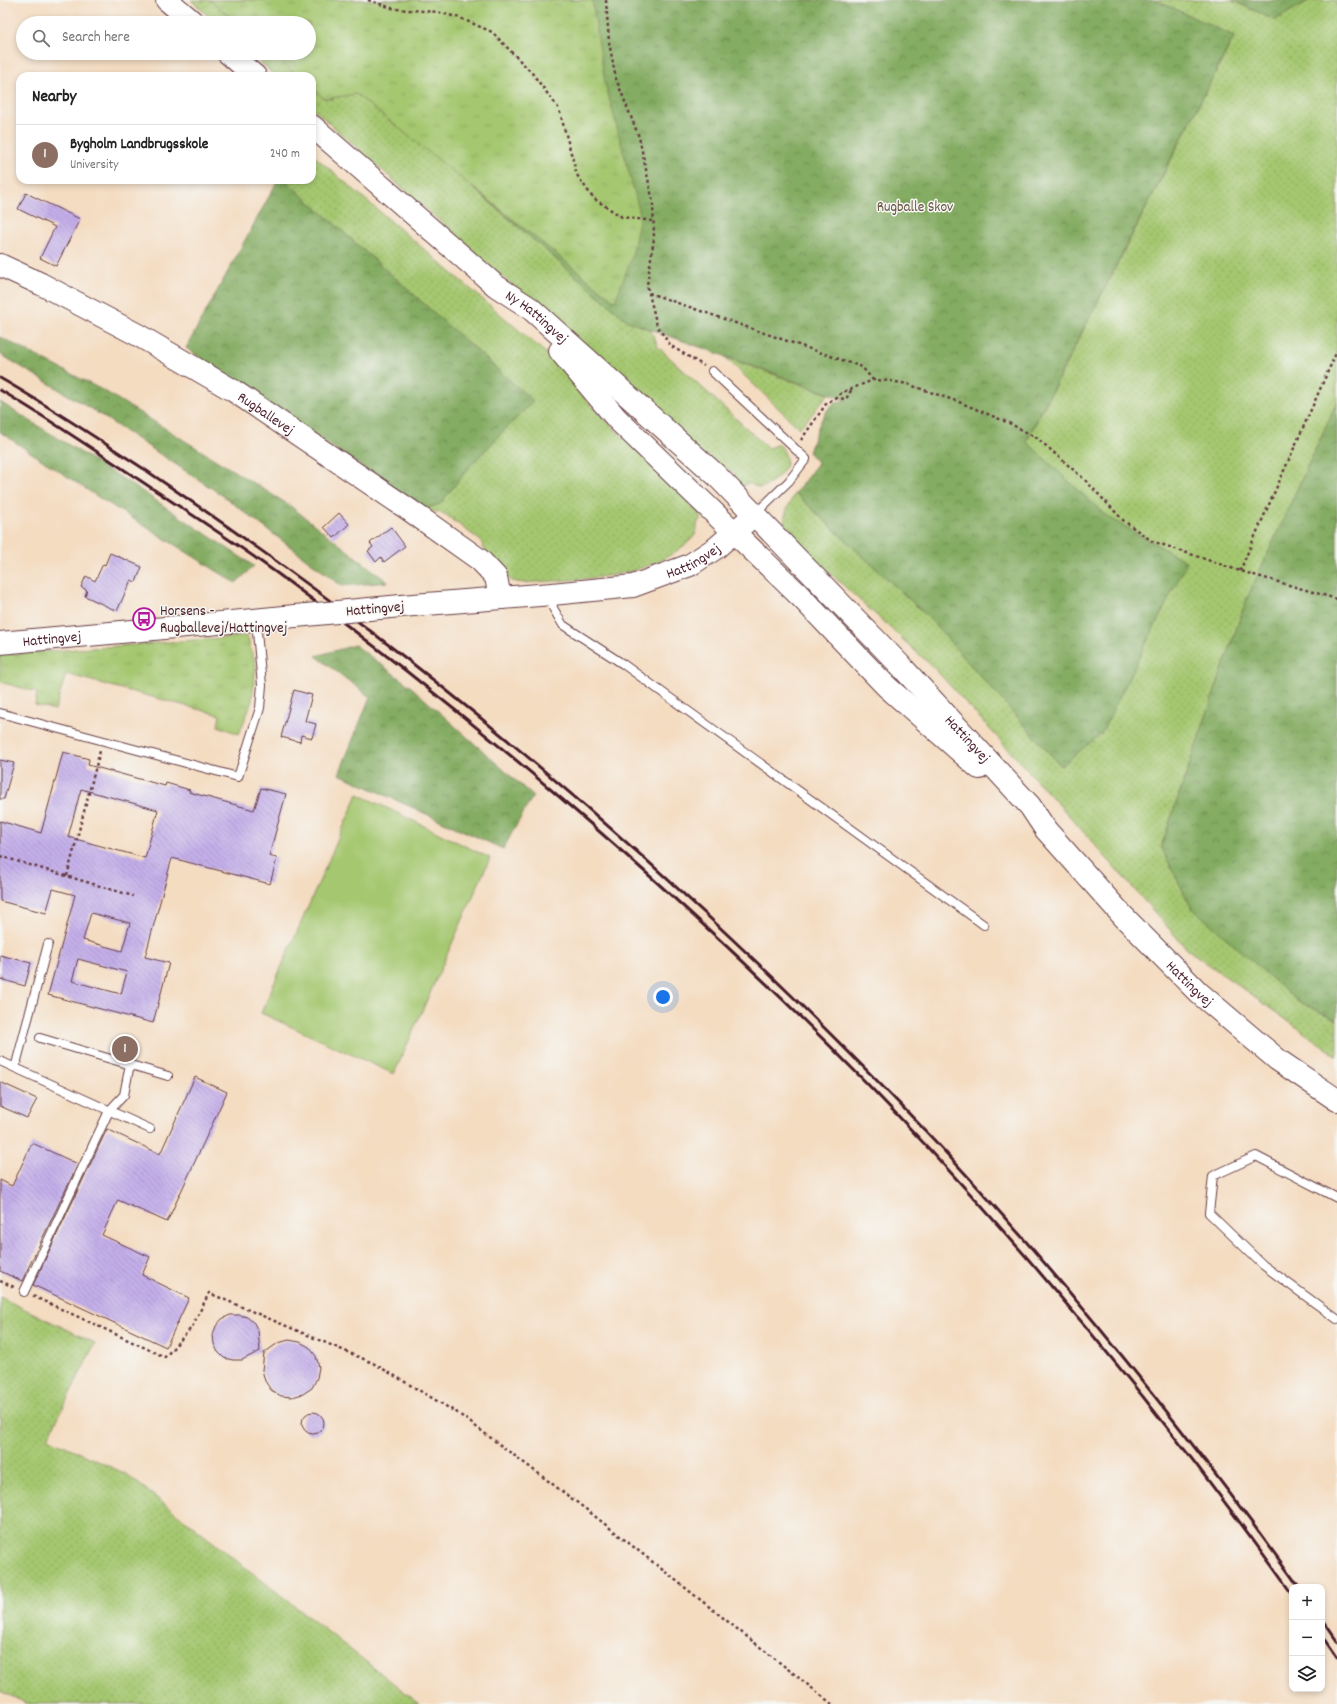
<!DOCTYPE html>
<meta charset="utf-8">
<style>
:root{--surface:#fff;--page:#f6f6f6;--text:#222;--muted:#767676;--line:#e0e0e0;--accent:#7c3aed}
body{margin:0;font-family:Dekko,sans-serif;background:var(--page);color:var(--text)}
.controls{position:absolute;right:12px;bottom:12px;display:grid;overflow:hidden;border-radius:8px;box-shadow:0 2px 6px #0003}
.controls button{width:36px;height:36px;display:grid;place-items:center;padding:0;border:0;border-bottom:1px solid var(--line);background:var(--surface);color:var(--text);font:20px sans-serif}
.you{position:absolute;left:663px;top:997px;width:14px;height:14px;margin:-10px;border:3px solid #fff;border-radius:50%;background:#1a73e8;box-shadow:0 0 0 6px #1a73e833}
.badge{display:grid;place-items:center;width:26px;height:26px;border-radius:50%;background:var(--accent);color:#fff;font-size:13px;font-weight:700}
.pin{position:absolute;translate:-50% -50%;border:2px solid #fff;box-shadow:0 1px 4px #0006}
.list{margin:0;padding:0;list-style:none}
h2{display:flex;justify-content:space-between;align-items:center;height:52px;margin:0;padding:0 16px;font-size:17px}
h2 small{font-size:13px;font-weight:400;color:var(--muted)}
.list li{display:grid;grid-template-columns:26px 1fr auto;gap:12px;align-items:center;box-sizing:border-box;height:60px;padding:0 16px;border-top:1px solid var(--line)}
.list b{display:block;font-size:15px;white-space:nowrap}
.list p{margin:0;font-size:13px;white-space:nowrap;color:var(--muted)}
.list em{font-size:13px;font-style:normal;color:var(--muted)}
.icon{flex:none;width:22px;height:22px;fill:none;stroke:currentColor;stroke-width:2;stroke-linecap:round;stroke-linejoin:round}
.map{position:relative;flex:none;width:1337px;height:1704px;overflow:hidden}
.search{position:absolute;background:var(--surface);box-shadow:0 2px 6px #0003;left:16px;top:16px;width:300px;height:44px;display:flex;align-items:center;gap:10px;box-sizing:border-box;padding:0 14px;border-radius:22px;color:var(--muted);font-size:15px}
.panel{position:absolute;background:var(--surface);box-shadow:0 2px 6px #0003;left:16px;top:72px;width:300px;height:112px;border-radius:12px}
.map>svg:first-child{display:block}
.grass{fill:url(#grass-dots);stroke:#78734e}
.forest{fill:url(#forest-crowns);stroke:#676646}
.park{fill:url(#park-tufts);stroke:#78734e}
.pitch{fill:#a5c770;stroke:#78734e}
.building{fill:url(#building-back-hatch);fill-rule:evenodd}
.lines{fill:none;stroke-linecap:round;stroke-linejoin:round}
.lane-casing{stroke:#643b42;stroke-width:10}
.secondary-casing{stroke:#643b42;stroke-width:24}
.path{stroke:#643b42;stroke-width:2.5;stroke-dasharray:3 3;stroke-linecap:butt}
.lane{stroke:#fff;stroke-width:8}
.secondary{stroke:#fff;stroke-width:22}
.rail{stroke:#4a1f2b;stroke-width:3}
.secondary-bridge-casing{stroke:#643b42;stroke-width:24;stroke-linecap:butt}
.secondary-bridge{stroke:#fff;stroke-width:22}
.labels{text-anchor:middle;stroke-width:3;stroke-linejoin:round;paint-order:stroke}
.park-label{font-size:15px;fill:#655140;stroke:#f6f6f2}
.street-label{font-size:15px;fill:#4a1f2b;stroke:#f6f6f2}
.poi-label{font-size:15px;fill:#4a1f2b;stroke:#f6f6f2;text-anchor:start}
</style>
<div class="map">
<svg width="1337" height="1704" viewBox="0 0 1337 1704">
<defs>
<pattern id="grass-dots" width="8" height="8" patternUnits="userSpaceOnUse"><rect width="8" height="8" fill="#a5c770"/><path d="M2 2h.1M6 6h.1" fill="none" stroke="#90aa61" stroke-width="1.8" stroke-linecap="round"/></pattern>
<pattern id="forest-crowns" width="20" height="18" patternUnits="userSpaceOnUse"><rect width="20" height="18" fill="#84ac62"/><path d="M2 6a3 3 0 1 1 6 0M12 15a3 3 0 1 1 6 0" fill="none" stroke="#6e8b51"/></pattern>
<pattern id="park-tufts" width="24" height="20" patternUnits="userSpaceOnUse"><rect width="24" height="20" fill="#a5c770"/><path d="M3 7l-1-3M5 7V3M7 7l1-3M15 17l-1-3M17 17v-4M19 17l1-3" fill="none" stroke="#90aa61"/></pattern>
<pattern id="building-back-hatch" width="6" height="6" patternUnits="userSpaceOnUse"><rect width="6" height="6" fill="#c4afea"/><path d="M-1 5l2 2M0 0l6 6M5-1l2 2" fill="none" stroke="#a18ebe"/></pattern>
</defs>
<rect width="100%" height="100%" fill="#f6f6f2"/>
<filter id="ink" filterUnits="userSpaceOnUse"><feTurbulence type="fractalNoise" baseFrequency=".025" numOctaves="2"/><feDisplacementMap in="SourceGraphic" scale="8" xChannelSelector="R" yChannelSelector="G"/><feConvolveMatrix kernelMatrix="1 2 1 2 8 2 1 2 1" color-interpolation-filters="sRGB"/></filter>
<filter id="wash" filterUnits="userSpaceOnUse"><feTurbulence type="fractalNoise" baseFrequency=".012" numOctaves="4" result="noise"/><feDisplacementMap in="SourceGraphic" scale="16" xChannelSelector="R" yChannelSelector="G"/><feGaussianBlur stdDeviation="0.9" result="paint"/><feColorMatrix in="noise" values="0 0 0 0 0 0 0 0 0 0 0 0 0 0 0 0 0 1.4 0 .05"/><feComposite in="paint" operator="in"/></filter>
<g filter="url(#wash)">
<rect width="100%" height="100%" fill="#f4dcc1"/>
<path class="grass" d="M191 0H220L246 23H216Z
M1155 0H1231L1275 20 1310 0H1337V402L1246 601 1161 847 1296 1000 1337 1020V1056L1187 949 1071 818 934 668 786 533C781 518 788 506 795 493L925 614 1187 562 1106 516 1026 442 1234 37Z
M250 53H279L305 76H276Z
M347 80 628 321 651 330 658 347 768 448 779 444C796 465 780 478 761 488L754 486 749 483 742 486 733 478 735 474 729 470 725 474 312 108V83Z
M312 154 554 360 590 404 698 512 701 518 697 524C698 534 693 538 686 544 642 581 577 579 523 583L512 581 501 572 487 556 481 541 445 514 424 509 440 504 470 466 533 401 285 180H312Z
M725 357 828 394 809 418 799 428Z
M0 1297 95 1343 48 1438 126 1474 420 1704H28L0 1691Z"/>
<path class="forest" d="M220 0H1155L1234 36 1026 441 1106 516 1187 562 1101 734 1061 766 925 614 795 493 818 463 809 453C813 439 823 409 836 402 839 401 843 401 846 400L628 321 348 80 331 100 312 83 309 53V23Z
M1231 0H1310L1275 20Z
M278 180H285L533 401 470 466 440 504 424 509 186 348Z
M0 337 106 392 289 505 388 582 342 586 222 495 93 410 0 354Z
M0 402 128 482 254 566 236 583 98 497 0 432Z
M1337 402V1020L1296 1000 1191 907 1161 847 1246 601Z
M355 645 410 686 533 796 503 849 339 774 370 697 316 656Z"/>
<path class="park" d="M210 0H592L605 83 640 214 632 256 615 301 356 94 325 99 312 88V76H298L271 53H309V23H237Z
M247 636 256 665 252 701 239 734 218 726 220 715 66 674 55 710 35 705 37 692 0 682V655Z"/>
<path class="pitch" d="M358 794 490 858 394 1074 261 1013Z"/>
<g id="blocks">
<path class="building" d="M26 193 80 219 56 266 40 258 55 227 18 209Z
M339 513 349 524 334 538 324 527Z
M391 527 405 546 384 562 381 557 376 562 368 551 373 547 370 543Z
M110 553 142 567 136 582 131 580 117 611 85 596 87 590 81 587 86 576 95 581 103 564 105 565Z
M294 690 312 695 305 721 316 724 312 738 301 735 300 742 281 737Z
M63 752 89 759 88 765 165 786 166 783 190 790 189 792 254 810 261 788 286 794 269 856 277 858 270 884 172 858 145 957 169 963 153 1023 48 995 75 895 53 889 46 913 0 901V821L41 833ZM81 789 158 810 145 858 68 837ZM91 913 130 923 122 951 83 940ZM78 959 127 972 121 994 72 981Z
M0 760 14 763 4 799H0Z
M0 955 31 963 25 986 0 979Z
M195 1077 227 1092 167 1222 118 1200 102 1235 150 1257 142 1275 189 1298 166 1347 33 1285 107 1129 160 1154Z
M0 1082 37 1099 27 1118 0 1106Z
M32 1143 78 1164 22 1281 0 1271V1180L12 1186Z
M230 1315H239L247 1317 254 1323 258 1331 260 1351 242 1360H233L224 1358 218 1352 214 1344 213 1335 216 1326 222 1319Z
M289 1340 300 1342 309 1347 316 1356 319 1367 317 1378 312 1388 303 1394 292 1397 281 1396 271 1390 265 1381 262 1370 264 1353 278 1343Z
M302 1423a11 11 0 1 1 22 0a11 11 0 1 1-22 0Z"/>
</g>
</g>
<g filter="url(#ink)">
<use href="#blocks" fill-opacity="0" stroke="#643b42" stroke-width="1"/>
<g class="lines">
<g class="lane-casing">
<path id="lane" d="M712 371 806 459 789 481 755 514
M552 595 553 608 563 625 623 664 984 925
M0 713 238 777 260 708 262 685 256 621
M40 1038 168 1076
M0 1061 150 1129
M15 1068 48 944
M1337 1198 1256 1156 1213 1176 1209 1213 1263 1265 1337 1319
M24 1292 109 1111 124 1095 130 1064"/>
</g>
<g class="secondary-casing">
<g id="secondary">
<path d="M167 0 194 23"/>
<path d="M228 53 255 76"/>
<path id="s1" d="M312 126 496 286 530 308 716 475 900 665 1030 806 1046 830 1123 916 1199 993 1278 1060 1337 1100"/>
<path id="s2" d="M0 265 41 284 138 335 234 391 408 509 480 560 496 577 500 598"/>
<path d="M560 351 617 419 800 596 886 686 979 768"/>
<path id="s3" d="M401 606 552 594 633 586 690 565 716 548 746 522"/>
<path id="s4" d="M0 643 274 618"/>
</g>
</g>
<path class="path" d="M368 0 395 9 438 12 460 18 492 32 532 73 559 109 577 175 593 198 622 217 653 221
M606 0 609 42 616 79 639 137 653 202 654 238 647 285 657 326 671 346 704 366
M649 293 862 367 873 380
M835 398 846 399 852 389
M801 440 826 404 843 392 873 380 891 381 907 384 959 402 1009 423 1037 438 1084 479 1124 521 1152 541 1237 570 1337 599
M1240 571 1248 552 1337 351
M0 856 133 896
M67 876 100 751
M0 1281 14 1287
M33 1296 165 1357 192 1327 209 1293 373 1363 459 1414 587 1510 832 1704"/>
<use href="#lane" class="lane"/>
<use href="#secondary" class="secondary"/>
<path class="rail" d="M0 378C49 406 96 438 144 469 224 523 301 578 377 636 522 747 660 868 791 995 840 1043 889 1092 936 1142 1067 1282 1187 1432 1299 1587
M0 390C51 420 100 454 150 487 200 520 250 552 297 588 388 655 477 726 563 800 691 910 816 1026 931 1151 1061 1291 1181 1438 1292 1594
M1322 1619 1337 1641
M1322 1636 1337 1658"/>
<g class="secondary-bridge-casing">
<path id="secondary-bridge" d="M274 618 401 606"/>
</g>
<use href="#secondary-bridge" class="secondary-bridge"/>
</g>
</g>
<defs>
<g id="bus-ring" transform="scale(1.15)"><circle r="9.5" fill="#f6f6f2" stroke="#b5179e" stroke-width="1.5"/><path d="M-5-6H5V4H4V6H2V4H-2V6H-4V4H-5ZM-3.5-4V0h7V-4ZM-3.5 1.2v1.5H-2V1.2ZM2 1.2v1.5H3.5V1.2Z" fill="#b5179e"/></g>
</defs>
<g fill-rule="evenodd">
<use href="#bus-ring" x="144" y="619"/>
</g>
<g class="labels">
<g class="park-label">
<text x="915" y="211">Rugballe Skov</text>
</g>
<g class="street-label">
<text dy="5" stroke="none"><textPath href="#s1" startOffset="295">Ny Hattingvej</textPath></text>
<text dy="5" stroke="none"><textPath href="#s2" startOffset="305">Rugballevej</textPath></text>
<text dy="5" stroke="none"><textPath href="#s3" startOffset="298">Hattingvej</textPath></text>
<text transform="translate(375 608) rotate(-5)" y="5">Hattingvej</text>
<text dy="5" stroke="none"><textPath href="#s4" startOffset="52">Hattingvej</textPath></text>
<text dy="5" stroke="none"><textPath href="#s1" startOffset="899">Hattingvej</textPath></text>
<text dy="5" stroke="none"><textPath href="#s1" startOffset="1230">Hattingvej</textPath></text>
</g>
<g class="poi-label">
<text x="160" y="615">Horsens -<tspan x="160" dy="17">Rugballevej/Hattingvej</tspan></text>
</g>
</g>
</svg>
<div class="controls">
<button>+</button>
<button>−</button>
<button><svg class="icon" aria-label="layers" viewBox="0 0 24 24"><path d="M12 4l9 5-9 5-9-5zM3 14l9 5 9-5"/></svg></button>
</div>
<div class="you"></div>
<div class="pin badge" style="left:125px;top:1049px;background:#8d6e63">1</div>
<div class="search"><svg class="icon" aria-label="search" viewBox="0 0 24 24"><circle cx="10" cy="10" r="6"/><path d="M15 15l6 6"/></svg>Search here</div>
<section class="panel">
<h2>Nearby<small></small></h2>
<ul class="list">
<li><span class="badge" style="background:#8d6e63">1</span><div><b>Bygholm Landbrugsskole</b><p>University</p></div><em>240 m</em></li>
</ul>
</section>
</div>
